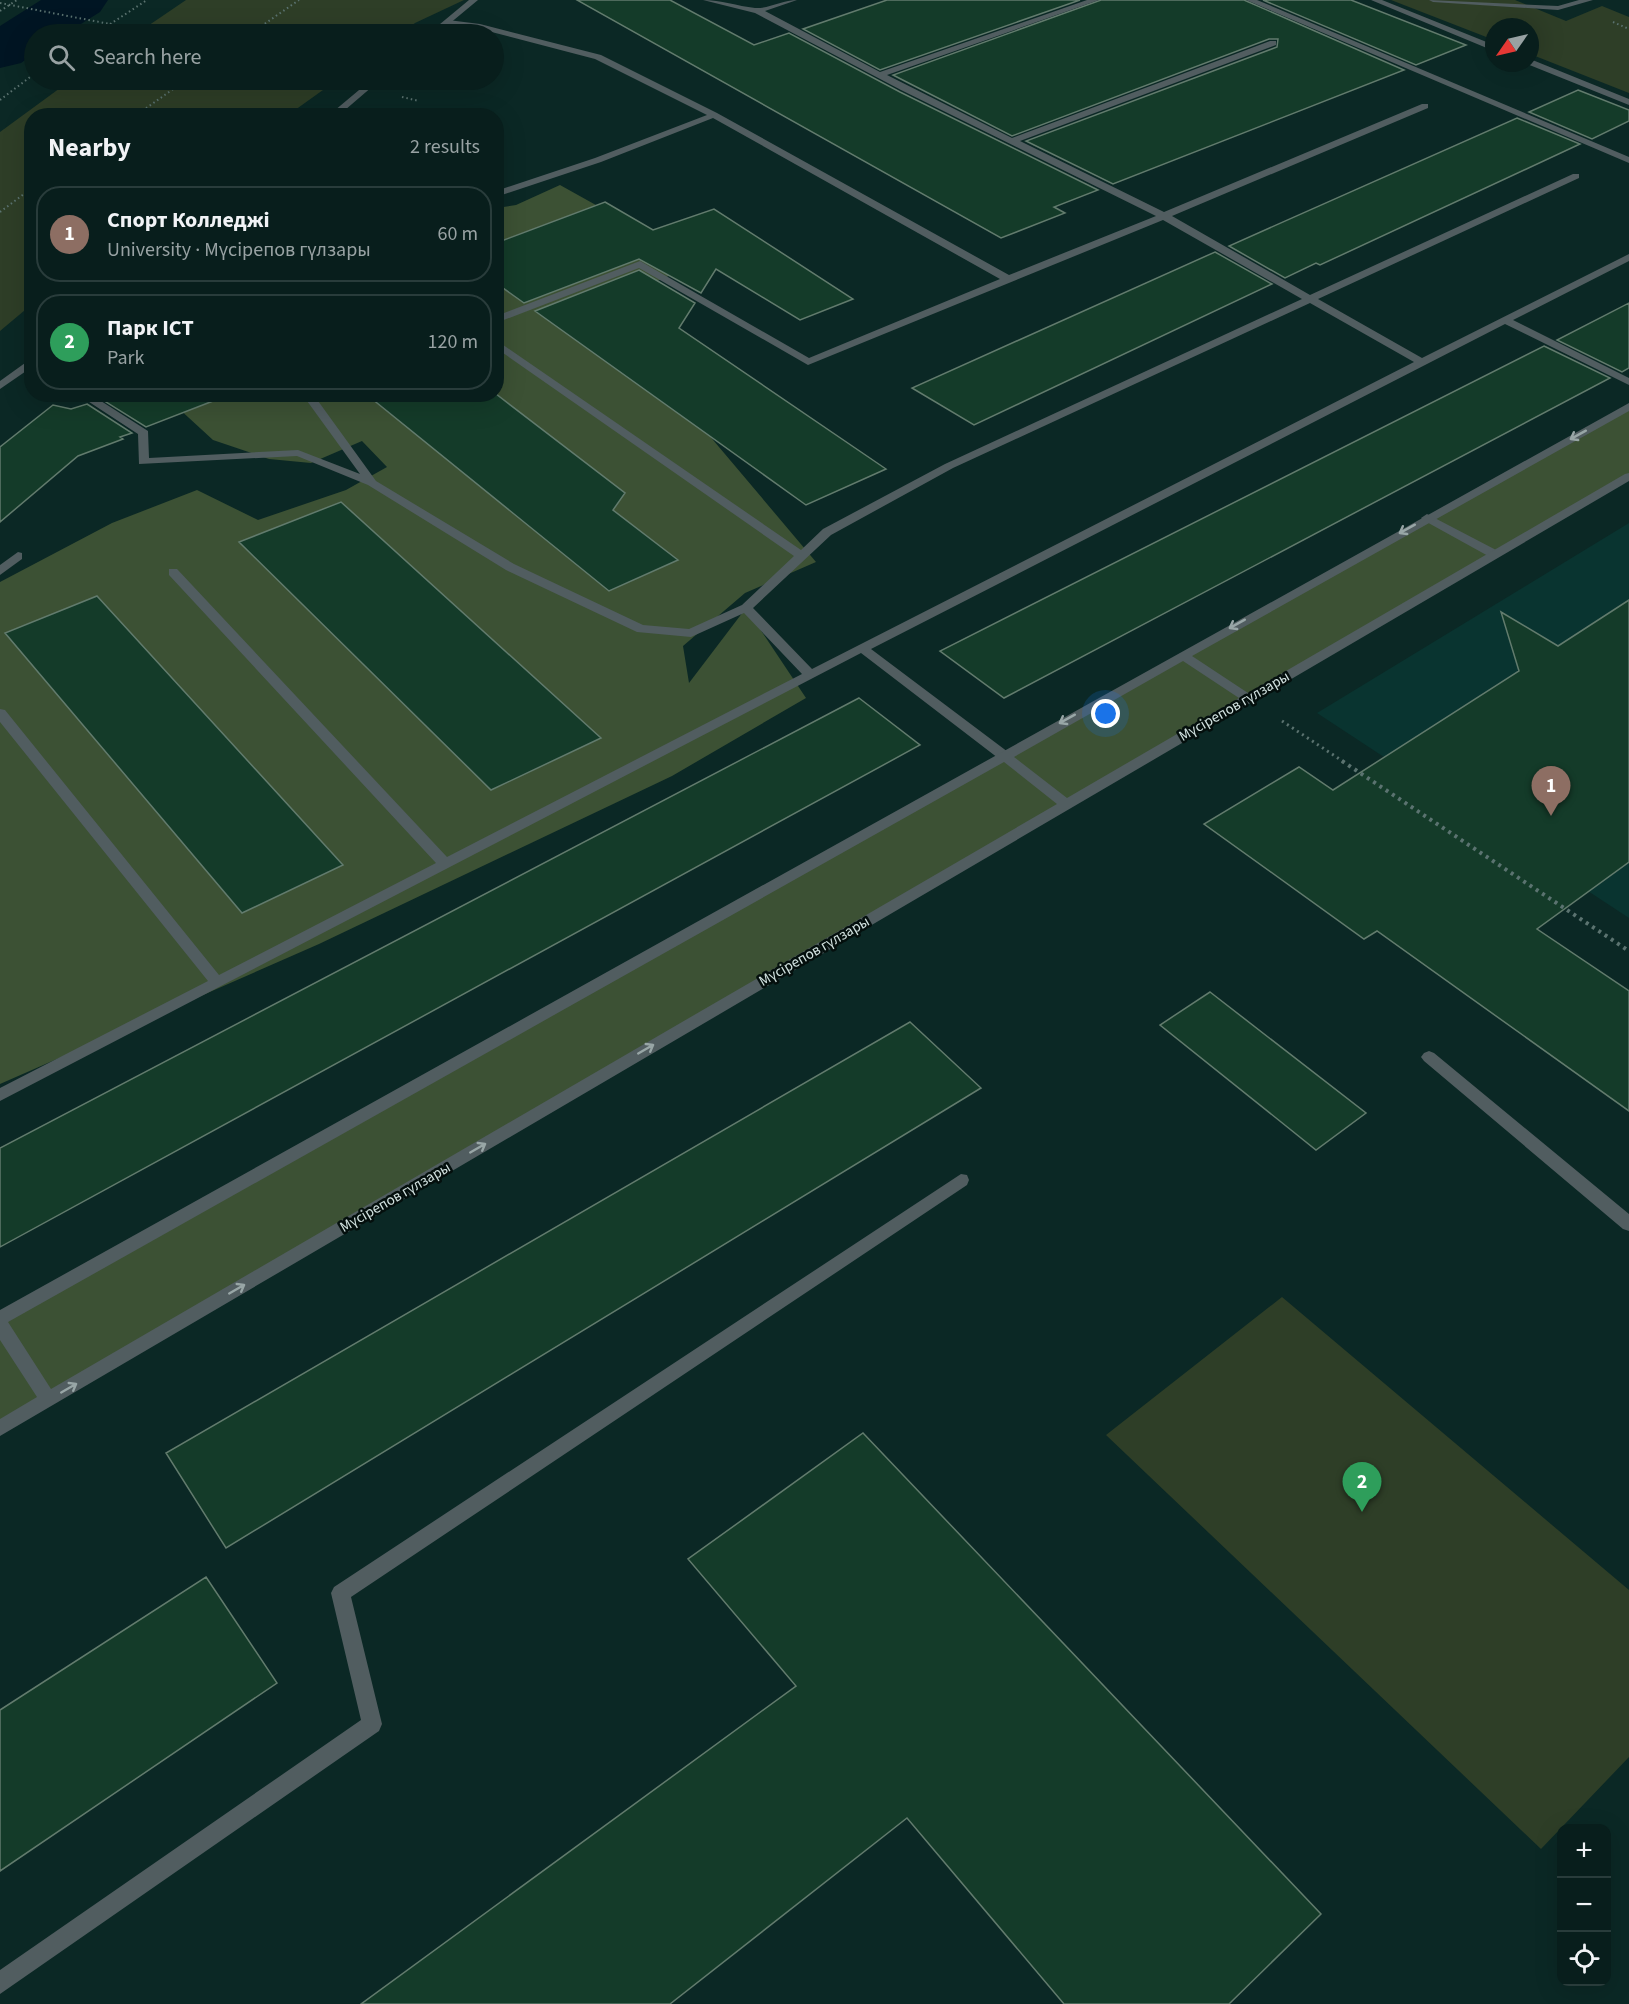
<!DOCTYPE html>
<meta charset="utf-8">
<style>
:root{--surface:#081e1c;--page:#112725;--text:#f1f3f6;--muted:#98a2a3;--line:#293c3b;--accent:#f6a248}
body{margin:0;font-family:"Source Sans 3",sans-serif;background:var(--page);color:var(--text)}
.controls{position:absolute;right:18px;bottom:18px;display:grid;overflow:hidden;border-radius:12px;box-shadow:0 6px 24px #0002}
.controls button{width:54px;height:54px;display:grid;place-items:center;padding:0;border:0;border-bottom:2px solid var(--line);background:var(--surface);color:var(--text);font:30px sans-serif}
.compass{position:absolute;left:1485px;top:18px;width:54px;height:54px;border-radius:50%;background:var(--surface);box-shadow:0 6px 24px #0002;rotate:236deg}
.you{position:absolute;left:1106px;top:714px;width:21px;height:21px;margin:-15px;border:4px solid #fff;border-radius:50%;background:#1a73e8;box-shadow:0 0 0 9px #1a73e833}
.badge{display:grid;place-items:center;width:39px;height:39px;border-radius:50%;background:var(--accent);color:#fff;font-size:20px;font-weight:700}
.pin{position:absolute;translate:-50% -50px;filter:drop-shadow(0 2px 3px #0008)}
.pin::after{content:'';position:absolute;top:32px;width:21px;height:18px;background:inherit;clip-path:polygon(0 0,100% 0,50% 100%)}
.list{margin:0;padding:0;list-style:none}
h2{display:flex;justify-content:space-between;align-items:center;height:78px;margin:0;padding:0 24px;font-size:26px}
h2 small{font-size:20px;font-weight:400;color:var(--muted)}
.list li{display:grid;grid-template-columns:39px 1fr auto;gap:18px;align-items:center;box-sizing:border-box;height:96px;margin:0 12px 12px;padding:0 12px;border:2px solid var(--line);border-radius:24px}
.list b{display:block;font-size:22px;white-space:nowrap}
.list p{margin:0;font-size:20px;white-space:nowrap;color:var(--muted)}
.list em{font-size:20px;font-style:normal;color:var(--muted)}
.icon{flex:none;width:33px;height:33px;fill:none;stroke:currentColor;stroke-width:2;stroke-linecap:round;stroke-linejoin:round}
.map{position:relative;flex:none;width:1629px;height:2004px;overflow:hidden}
.search{position:absolute;background:var(--surface);box-shadow:0 6px 24px #0002;left:24px;top:24px;width:480px;height:66px;display:flex;align-items:center;gap:15px;box-sizing:border-box;padding:0 21px;border-radius:33px;color:var(--muted);font-size:22px}
.panel{position:absolute;background:var(--surface);box-shadow:0 6px 24px #0002;left:24px;top:108px;width:480px;height:294px;border-radius:24px}
.map>svg:first-child{display:block}
.built{fill:#093430}
.green{fill:#2e3e27}
.forest{fill:#3c5134}
.lines{fill:none;stroke-linecap:round;stroke-linejoin:round}
.river{fill:#001523;fill-rule:evenodd}
.building{fill:#143b29;stroke:#627b6d;stroke-width:1.5}
.path-far2{stroke:#5b7370;stroke-width:2;stroke-dasharray:1.5 3;stroke-linecap:butt}
.path-far1{stroke:#5b7370;stroke-width:3;stroke-dasharray:2 4;stroke-linecap:butt}
.path{stroke:#5b7370;stroke-width:4;stroke-dasharray:3 4.5;stroke-linecap:butt}
.lane{fill:#515d60;fill-rule:evenodd}
.street{fill:#515d60;fill-rule:evenodd}
.oneway{stroke:#98a6a6}
.labels{text-anchor:middle;stroke-width:5;stroke-linejoin:round;paint-order:stroke}
.street-label{font-size:15px;fill:#d2e2e0;stroke:#040f0d}
</style>
<div class="map">
<svg width="1629" height="2004" viewBox="0 0 1629 2004">
<rect width="100%" height="100%" fill="#0b2825"/>
<path class="built" d="M1629 523V918L1317 713Z"/>
<path class="green" d="M186 0H464L415 23 400 34H136Z
M1391 0H1515L1566 21 1602 6 1629 17V93L1530 54V27H1494V40Z
M71 80H337L288 115 32 116 31 305 0 331V132Z
M1282 1297 1629 1590V1757L1541 1849 1106 1435Z"/>
<path class="forest" d="M560 185 664 243 678 272 556 325 708 434 816 562 745 593 683 646 689 683 746 608 806 698 672 776 319 944 0 1084V582L112 523 197 490 258 520 346 490 387 467 362 441 311 463 269 459 213 440 164 395 496 394 497 208 516 205Z
M1629 406V476L0 1428V1318Z"/>
<g class="lines">
<path class="river" d="M41 0H108L100 12 65 34H34V54L21 63 0 68V26Z"/>
</g>
<path class="building" d="M577 0H670L754 45 789 33 900 92 1098 190 1054 207 1065 213 1001 238Z
M887 0H1080L880 70 803 29Z
M1101 0H1244L1404 70 1113 184 1026 141 1277 47 1278 39H1269L1012 136 893 75Z
M1263 0H1351L1466 45 1416 65Z
M1578 90 1629 110V121L1592 139 1529 112Z
M1517 118 1580 144 1320 265 1316 263 1285 278 1229 246Z
M605 202 653 230 714 209 853 299 800 320 716 269 701 293 639 259 524 303 496 283V243Z
M1215 252 1272 284 974 425 912 388Z
M639 270 695 303 679 328 886 469 806 505 535 311Z
M1629 303V368L1622 372 1557 340Z
M1544 346 1610 378 1004 698 940 651Z
M113 394H210L213 401 146 427 101 399Z
M366 394H496L625 493 613 510 678 560 609 591Z
M87 404 132 433 120 437 123 439 78 456 0 522V447L53 405 71 409Z
M341 502 601 738 491 790 239 542Z
M97 596 343 865 242 913 5 633Z
M1629 600V862L1537 929 1629 991V1111L1377 931 1364 939 1204 824 1299 767 1333 790 1519 671 1501 612 1558 646Z
M859 698 920 745 0 1247V1148Z
M1210 992 1366 1113 1316 1150 1160 1025Z
M910 1022 981 1088 226 1548 166 1453Z
M863 1433 1321 1914 1229 2004H1064L907 1818 670 2004H361L796 1686 688 1559Z
M206 1577 277 1683 0 1871V1710Z"/>
<g class="lines">
<path class="path-far2" d="M0 3 162 34
M0 11 17 0
M1613 22 1629 29
M95 34 147 0
M250 34 299 0
M402 97 419 101
M0 100 34 74
M135 116 186 80
M0 212 32 188"/>
<path class="path-far1" d="M1282 721 1344 762"/>
<path class="path" d="M1342 761 1629 951"/>
<path class="lane" d="M703 0C721 0 737 6 755 8 768 9 783 0 797 0L765 11 880 72 1087 0H1099L887 75 1012 138 1270 41H1276V45L1020 141 1164 212 1422 104H1428V108L1172 216 1310 295 1573 174H1579V178L1318 299 1422 358 1629 254V261L1513 320 1629 378V385L1505 324 871 649 1008 752 1010 755 1008 758H998L861 653 0 1101V1088L208 981 0 722V709L5 710 219 975 436 863 169 575V569H177L447 857 802 674 744 613 691 637 637 632 506 570 368 485 297 456 139 464 138 434 77 394H90L148 431 149 458 298 450 360 474 302 394H313L376 481 514 564 643 625 689 629 742 605 794 556 496 348V340L801 550 823 529 945 464 1302 299 1163 220 808 365 639 268 496 323V316L640 261 809 358 1000 279 713 118 601 162 496 197V191L595 158 707 115 595 59 480 29 445 25V21L448 20 480 24 601 55 717 113 1009 275 1156 216 901 90 755 13ZM1310 303 1414 362 812 669 753 608 831 535 953 468Z
M1246 0H1257L1629 157V163Z
M1371 0H1382L1494 45V51Z
M1429 0 1558 6 1579 0H1593L1558 10 1433 2Z
M1530 59 1629 99V105L1527 64 1530 63Z
M1427 514 1498 551 1500 554 1498 557H1490L1423 520 1421 518Z
M18 552 22 553V559L0 575V565Z
M1429 1051 1434 1053 1629 1214V1231L1623 1229 1424 1061 1421 1057 1424 1053Z
M961 1174 967 1175 969 1180 967 1185 351 1597 382 1724 379 1731 0 1994V1970L361 1720 331 1593 334 1587Z"/>
<path class="street" d="M469 0H478L437 34H428Z
M371 80H380L338 116H328Z
M32 358V367L0 389V381Z
M1629 403V411L1192 656 1248 693 1625 474 1629 473V481L0 1436V1419L37 1397 0 1340V1310ZM1183 661 1239 698 1067 798 1014 757ZM1004 762 1057 804 51 1389 8 1322Z"/>
</g>
<defs><path id="oneway-shaft" d="M-6 0H5M1.5-3L5.5 0L1.5 3" fill="none" stroke-width="1.6" stroke-linecap="round" stroke-linejoin="round" transform="scale(1.5)"/></defs>
<g class="oneway">
<use href="#oneway-shaft" transform="translate(1578 435) rotate(151)"/>
<use href="#oneway-shaft" transform="translate(1407 529) rotate(151)"/>
<use href="#oneway-shaft" transform="translate(1237 624) rotate(151)"/>
<use href="#oneway-shaft" transform="translate(1067 719) rotate(151)"/>
<use href="#oneway-shaft" transform="translate(646 1049) rotate(-30)"/>
<use href="#oneway-shaft" transform="translate(478 1148) rotate(-30)"/>
<use href="#oneway-shaft" transform="translate(237 1289) rotate(-30)"/>
<use href="#oneway-shaft" transform="translate(69 1388) rotate(-30)"/>
</g>
<g class="labels">
<g class="street-label">
<text transform="translate(1234 706) rotate(-30)" y="5">Мүсірепов гүлзары</text>
<text transform="translate(814 951) rotate(-30)" y="5">Мүсірепов гүлзары</text>
<text transform="translate(395 1197) rotate(-30)" y="5">Мүсірепов гүлзары</text>
</g>
</g>
</svg>
<div class="controls">
<button>+</button>
<button>−</button>
<button><svg class="icon" aria-label="locate" viewBox="0 0 24 24"><circle cx="12" cy="12" r="6"/><path d="M12 2v4M12 18v4M2 12h4M18 12h4"/></svg></button>
</div>
<svg class="compass" viewBox="-18 -18 36 36"><path d="M0-13l5 13h-10z" fill="#e53935"/><path d="M0 13l5-13h-10z" fill="#98a2a3"/></svg>
<div class="you"></div>
<div class="pin badge" style="left:1551px;top:816px;background:#8d6e63">1</div>
<div class="pin badge" style="left:1362px;top:1512px;background:#2e9e5b">2</div>
<div class="search"><svg class="icon" aria-label="search" viewBox="0 0 24 24"><circle cx="10" cy="10" r="6"/><path d="M15 15l6 6"/></svg>Search here</div>
<section class="panel">
<h2>Nearby<small>2 results</small></h2>
<ul class="list">
<li><span class="badge" style="background:#8d6e63">1</span><div><b>Спорт Колледжі</b><p>University · Мүсірепов гүлзары</p></div><em>60 m</em></li>
<li><span class="badge" style="background:#2e9e5b">2</span><div><b>Парк ICT</b><p>Park</p></div><em>120 m</em></li>
</ul>
</section>
</div>
